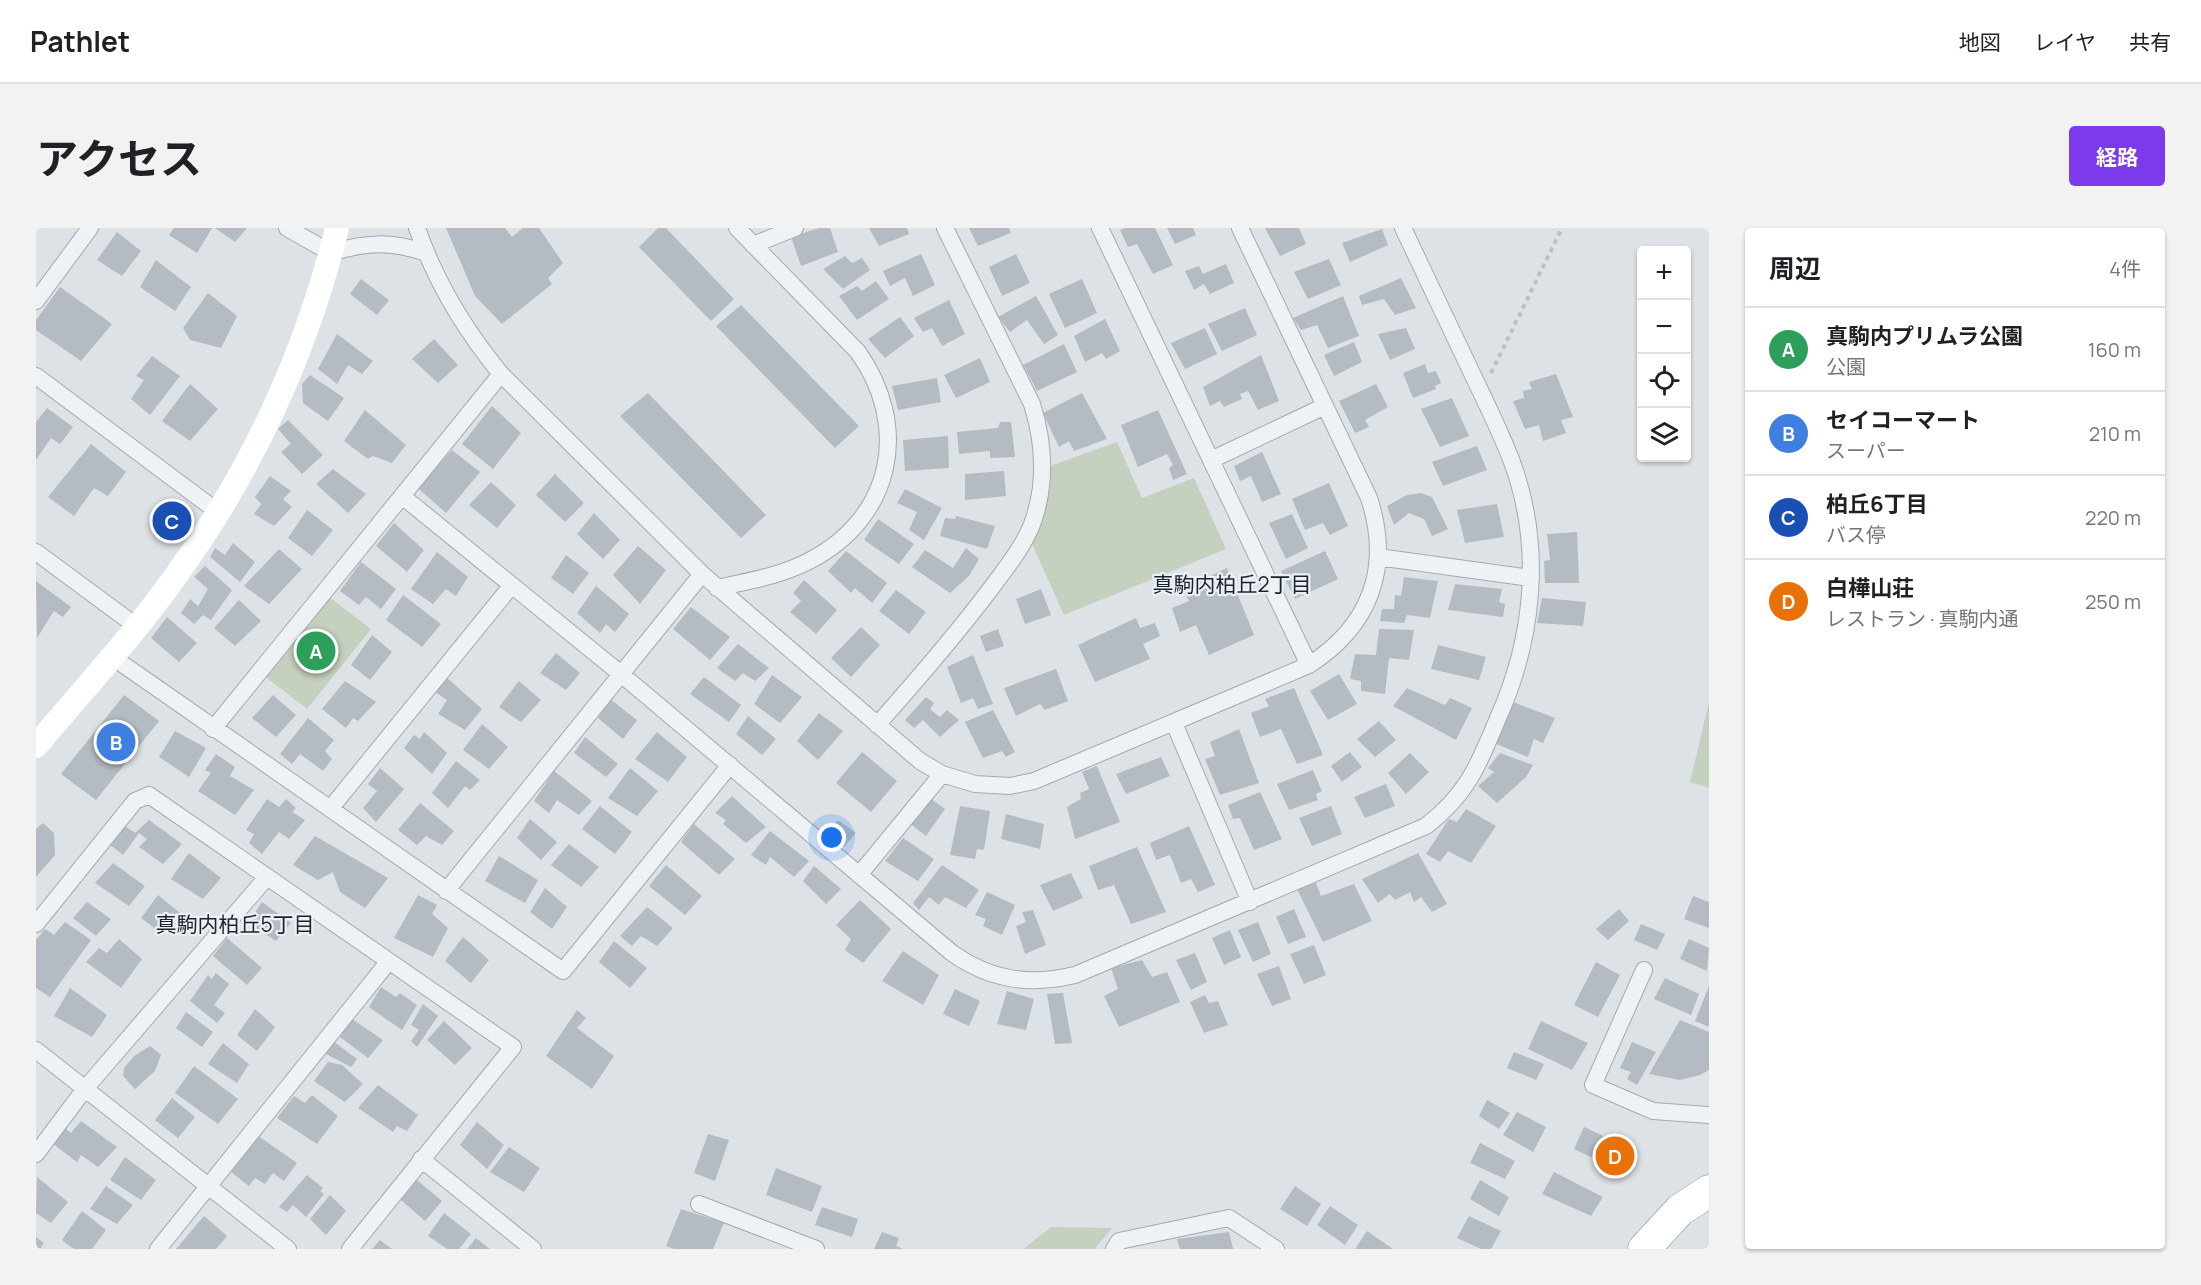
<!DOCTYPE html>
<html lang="ja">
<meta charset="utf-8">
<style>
:root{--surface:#fff;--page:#f2f2f2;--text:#202124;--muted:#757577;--line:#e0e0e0;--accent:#7c3aed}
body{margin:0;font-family:Manrope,"Noto Sans JP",sans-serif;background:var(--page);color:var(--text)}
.controls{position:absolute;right:18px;top:18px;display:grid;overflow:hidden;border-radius:6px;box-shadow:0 2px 4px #0004}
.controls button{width:54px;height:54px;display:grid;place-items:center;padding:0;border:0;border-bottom:2px solid var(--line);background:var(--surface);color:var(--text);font:30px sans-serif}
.you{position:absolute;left:796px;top:610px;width:21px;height:21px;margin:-15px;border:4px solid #fff;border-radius:50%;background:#1a73e8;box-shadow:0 0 0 9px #1a73e833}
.badge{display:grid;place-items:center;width:39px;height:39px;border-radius:50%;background:var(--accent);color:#fff;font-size:20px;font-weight:700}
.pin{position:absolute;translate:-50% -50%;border:3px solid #fff;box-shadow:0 2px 6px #0006}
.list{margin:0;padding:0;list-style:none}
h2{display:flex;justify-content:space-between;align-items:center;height:78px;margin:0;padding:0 24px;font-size:26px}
h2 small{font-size:20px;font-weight:400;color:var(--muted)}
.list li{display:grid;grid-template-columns:39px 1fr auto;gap:18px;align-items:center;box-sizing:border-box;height:84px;padding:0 24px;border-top:2px solid var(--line)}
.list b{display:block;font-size:22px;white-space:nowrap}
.list p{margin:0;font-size:20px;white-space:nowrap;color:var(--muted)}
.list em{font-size:20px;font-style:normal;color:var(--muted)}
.icon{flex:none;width:33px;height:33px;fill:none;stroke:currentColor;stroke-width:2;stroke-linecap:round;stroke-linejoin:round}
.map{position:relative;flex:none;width:1673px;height:1021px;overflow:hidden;border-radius:6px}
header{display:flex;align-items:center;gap:36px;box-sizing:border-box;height:84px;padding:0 30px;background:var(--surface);border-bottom:2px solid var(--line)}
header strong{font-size:28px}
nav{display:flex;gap:33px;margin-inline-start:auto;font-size:21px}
.intro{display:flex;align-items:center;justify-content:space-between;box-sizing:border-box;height:144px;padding:0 36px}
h1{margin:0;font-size:42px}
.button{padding:15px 27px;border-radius:6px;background:var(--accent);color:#fff;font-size:21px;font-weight:700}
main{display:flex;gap:36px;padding:0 36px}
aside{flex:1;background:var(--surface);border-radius:6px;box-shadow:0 2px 4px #0004}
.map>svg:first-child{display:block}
.green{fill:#c5d0be}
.building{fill:#b5bbc2}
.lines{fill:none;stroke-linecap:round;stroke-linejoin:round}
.street-casing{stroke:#a3a9b0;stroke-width:18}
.highway-casing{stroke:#85919c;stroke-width:33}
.path{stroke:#bbc0c5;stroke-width:4;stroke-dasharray:4.5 4.5;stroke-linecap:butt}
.street{stroke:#eff2f5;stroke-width:16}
.secondary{stroke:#fff;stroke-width:24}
.highway{stroke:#fff;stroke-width:32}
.labels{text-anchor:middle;stroke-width:4.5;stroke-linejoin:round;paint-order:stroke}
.neighbourhood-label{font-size:21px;fill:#1a222c;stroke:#ecf0f4}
</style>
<header>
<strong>Pathlet</strong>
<nav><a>地図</a><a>レイヤ</a><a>共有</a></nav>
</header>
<div class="intro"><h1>アクセス</h1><a class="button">経路</a></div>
<main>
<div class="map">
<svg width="1673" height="1021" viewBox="0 0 1673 1021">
<rect width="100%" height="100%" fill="#dde2e6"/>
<path class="green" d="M1081 214 1106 270 1158 250 1190 321 1028 387 992 307 1006 241Z
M288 365 335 401 271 481 226 446Z
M1673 474V560L1654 554Z
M1015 999 1076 1000 1059 1021H987Z"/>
<path class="building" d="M138 0H176L161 25 133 7Z
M179 0H211L199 14Z
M410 0H469L476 9 487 0H503L527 35 512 50 516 56 466 96 439 68Z
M622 0H630L698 71 675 93 603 19Z
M783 0H794L802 24 765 38 755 9Z
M833 0H871L873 6 843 18Z
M933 0H973L975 5 942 18Z
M1089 0H1119L1137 37 1117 46 1101 16 1092 19 1084 2Z
M1131 0H1157L1160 7 1139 16Z
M1229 0H1263L1270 16 1244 28Z
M1346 1 1352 17 1314 34 1306 15Z
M81 4 105 23 86 48 61 32Z
M885 26 899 57 877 68 869 50 854 58 847 43Z
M980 26 994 55 966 68 953 39Z
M809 28 816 35 826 30 834 42 807 61 787 41Z
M1293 31 1305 57 1272 71 1258 44Z
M120 32 155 59 139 83 104 59Z
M1190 36 1198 55 1174 66 1168 56 1158 62 1149 43 1163 38 1167 46Z
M1365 50 1380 80 1359 87 1348 71 1326 77 1323 68Z
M325 51 353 72 341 87 314 66Z
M1046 51 1061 85 1029 100 1013 66Z
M840 53 853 71 821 92 803 68 821 58 826 63Z
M24 59 76 96 45 133 0 102V92Z
M172 65 201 88 185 120 154 112 147 100Z
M1000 68 1022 107 1008 116 991 92 974 104 962 89Z
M1307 68 1323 108 1292 120 1281 97 1265 102 1257 90Z
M913 72 929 106 906 118 896 100 887 104 878 90Z
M705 77 823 198 799 220 680 98Z
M1209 80 1221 107 1186 123 1172 96Z
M864 89 878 108 849 130 832 111Z
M1069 91 1084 123 1070 131 1066 125 1049 134 1038 108Z
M1169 100 1181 126 1149 141 1135 115Z
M1370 100 1379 121 1354 132 1342 106Z
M301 106 337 133 326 146 312 137 301 156 282 141Z
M398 111 422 137 402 155 376 131Z
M1318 114 1326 134 1298 148 1288 127Z
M1028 116 1041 144 1001 163 987 137Z
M1225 127 1243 173 1222 182 1212 163 1204 166 1206 171 1188 179 1184 173 1174 178 1167 159Z
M116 128 144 148 114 187 95 171 108 152 100 148Z
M944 130 954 154 920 170 908 147Z
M1389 136 1392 145 1400 143 1405 155 1399 158 1400 161 1377 170 1367 145Z
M1520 146 1537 189 1525 192 1530 205 1507 213 1503 197 1489 201 1477 173 1488 170 1487 163 1496 161 1493 154Z
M274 147 308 170 292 193 267 175 266 156Z
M901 150 905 174 862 182 856 158Z
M154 156 182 181 154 213 126 193Z
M1340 156 1352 179 1329 192 1333 199 1319 205 1303 173Z
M612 165 730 287 705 310 584 188Z
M1046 165 1071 211 1038 223 1033 213 1023 219 1007 185Z
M1416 170 1433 208 1404 219 1385 181Z
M456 178 485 205 457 241 426 216Z
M11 180 37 199 24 216 15 210 0 232V194Z
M329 182 370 217 356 235 337 228 332 231 308 213Z
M1122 182 1151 246 1137 252 1133 240 1137 237 1131 226 1102 239 1085 197Z
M252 192 287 227 266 246 245 224 255 216 242 201Z
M964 194H975L979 229 954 230V223L923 226 921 204 962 200Z
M912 208 913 240 869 243 867 212Z
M55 216 90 244 72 268 58 260 38 288 12 269Z
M1441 218 1451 242 1407 258 1396 234Z
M416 222 444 244 410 285 382 260Z
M1226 224 1245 266 1226 274 1215 248 1204 253 1198 238Z
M297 241 330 266 312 285 280 256Z
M968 243 970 268 929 272V246Z
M519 246 548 275 529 294 500 267Z
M234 248 255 263 247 271 256 279 238 298 218 286 225 276 219 269Z
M455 254 480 277 461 300 433 277Z
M1293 255 1312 298 1294 307 1287 295 1269 302 1256 271Z
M869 261 906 280 888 312 873 302 881 284 861 275Z
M1385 265 1396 269 1412 301 1396 308 1388 291 1373 285 1358 297 1351 278 1371 267Z
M1461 276 1468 309 1429 315 1421 282Z
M271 282 297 302 276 328 252 310Z
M558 285 584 312 567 331 541 306Z
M1256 286 1272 320 1250 331 1233 295Z
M920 288 959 298 951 321 904 308 909 290 919 291Z
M842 291 878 316 863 336 828 312Z
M358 295 388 322 371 344 340 318Z
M1541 304 1543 355H1509L1508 333 1514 332 1511 306Z
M197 315 219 334 204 354 174 329 179 320 189 327Z
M602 318 630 342 604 376 577 347Z
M930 320 943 331 933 348 914 365 876 339 889 322 917 340Z
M243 321 266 341 233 376 208 358Z
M810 323 851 355 836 375 819 360 815 365 792 343Z
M1289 323 1302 351 1259 371 1245 343Z
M401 324 432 349 420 368 410 361 397 376 375 361Z
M530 327 553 345 537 366 515 350Z
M325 334 360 361 345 381 330 369 323 377 304 363Z
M169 338 196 362 175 392 167 387 158 396 145 385 154 371 162 378 172 361 158 349Z
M1191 340 1218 407 1173 427 1160 397 1144 404 1136 380 1153 373 1147 361Z
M1368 349 1402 353 1394 390 1371 387 1368 395 1344 393 1346 381H1358L1359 367 1365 368Z
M768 352 801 382 780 406 754 384 765 373 757 365Z
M0 353 35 379 27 389 18 383 1 410Z
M1419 356 1466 361 1463 374 1469 376 1467 389 1412 382Z
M560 358 593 386 579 404 570 396 564 405 541 385Z
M1005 361 1015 387 989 396 980 371Z
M860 362 890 384 873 406 843 383Z
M367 367 405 396 386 419 350 392Z
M1506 370 1550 374 1547 398 1501 395Z
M203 372 225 393 199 418 178 400Z
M655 379 694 409 674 432 637 401Z
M131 389 161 415 143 434 115 410Z
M1100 390 1104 400 1119 395 1124 408 1107 416 1114 431 1059 454 1042 417Z
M825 399 844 417 815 449 795 430Z
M962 401 968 418 950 424 944 408Z
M1343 401 1378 402 1373 432 1353 430 1349 466 1325 463V453L1314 451 1319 426 1340 427Z
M336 407 356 424 334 452 315 437Z
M702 416 733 440 719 453 707 445 699 453 681 440Z
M1402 417 1450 429 1443 452 1395 441Z
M520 425 544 445 530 462 504 445Z
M937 427 957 476 942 481 937 470 925 475 911 439Z
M1020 441 1032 473 1009 482 1004 476 980 488 968 460Z
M1303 446 1321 476 1292 492 1274 463Z
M736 447 766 469 744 495 718 476Z
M410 449 446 481 429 502 402 486 411 472 399 464Z
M668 449 705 477 693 494 654 466Z
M309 453 340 474 322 493 317 490 310 500 286 481Z
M483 453 505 472 485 494 463 479Z
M1258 460 1287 527 1261 536 1245 501 1224 509 1215 485 1233 478 1229 471Z
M1371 460 1409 477 1414 470 1436 480 1420 512 1357 478Z
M88 467 123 493 60 572 25 546Z
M237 467 260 487 240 509 216 490Z
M890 469 898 475 894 481 904 489 911 482 923 492 904 509 887 492 878 500 869 492Z
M574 471 601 492 587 511 562 490Z
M1477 474 1519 490 1507 515 1498 511 1492 529 1458 515Z
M957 482 979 524 970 529 966 523 947 530 929 494Z
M783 485 807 503 782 532 761 513Z
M712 488 740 511 726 527 700 506Z
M272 490 298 512 289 523 296 531 287 543 264 526 256 536 244 526Z
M1343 493 1360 512 1339 529 1321 511Z
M446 496 472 519 453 541 427 522Z
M1203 501 1223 555 1184 567 1169 531 1179 528 1174 514Z
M139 503 170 520 153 549 123 529Z
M388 504 411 525 396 546 368 520 378 507 384 511Z
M621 504 651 529 632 554 599 531Z
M549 509 582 536 570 549 538 525Z
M826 524 861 553 835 584 800 555Z
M1314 524 1326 539 1306 554 1295 538Z
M1374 525 1393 544 1370 566 1352 545Z
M1464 525 1497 537 1490 549 1461 575 1442 558 1458 544 1452 540Z
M180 526 199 539 194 548 218 562 199 587 162 563 175 545 169 542Z
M1125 529 1134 548 1090 566 1080 546Z
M420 533 444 552 434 562 429 558 412 580 396 565Z
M1061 538 1084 594 1039 611 1031 579 1045 571 1044 565 1053 561 1046 544Z
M344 540 368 561 340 594 327 580 341 563 332 556Z
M594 540 622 563 601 588 572 570Z
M1277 542 1286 563 1280 566 1282 572 1253 582 1241 556Z
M518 543 556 573 543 587 521 572 513 585 498 573Z
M1350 556 1359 578 1329 590 1318 569Z
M1224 564 1246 611 1218 622 1204 590 1197 591 1192 577Z
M696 568 730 599 710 615 687 596 690 592 679 585Z
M891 568 909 581 890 608 872 594Z
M231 571 243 579 250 571 260 580 256 584 269 592 253 611 243 604 226 626 213 615 218 606 210 602Z
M384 575 418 603 406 617 390 608 381 617 362 602Z
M564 578 596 604 579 626 546 601Z
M924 578 954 583 948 622 941 621 939 631 914 627Z
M1295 578 1306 606 1276 618 1263 590Z
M1430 581 1460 598 1435 635 1412 623 1404 634 1390 626 1413 591 1421 594Z
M970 586 1008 596 1004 621 965 611Z
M494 591 521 614 505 632 481 610Z
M113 592 146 616 127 636 103 619 111 611 103 605 87 627 72 615 83 594 99 605Z
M802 592 820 605 808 619 792 607Z
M7 595 18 605 19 627 0 649V601Z
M658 596 699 631 683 647 645 614Z
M1153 598 1179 657 1162 664 1155 651 1145 655 1134 627 1120 632 1114 615Z
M734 603 773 633 758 649 734 629 730 637 715 627Z
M279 608 352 650 329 680 304 664 297 644 282 652 257 637Z
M867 610 898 631 882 653 849 633Z
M533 616 563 639 545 659 515 637Z
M1101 619 1130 684 1095 696 1078 657 1062 662 1053 638Z
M153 625 185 650 167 671 135 651Z
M1382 625 1411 676 1396 684 1385 669 1378 674 1374 664 1359 672 1354 666 1342 675 1326 651Z
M463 628 502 652 489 675 449 653Z
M77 635 109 658 93 678 59 655Z
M630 637 666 668 649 687 613 658Z
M906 637 943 662 930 680 909 669 903 677 893 669 883 682 877 675Z
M778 638 805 661 790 676 767 653Z
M1035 645 1047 670 1017 683 1004 657Z
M1280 655 1285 668 1318 656 1336 693 1287 714 1261 661Z
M509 660 531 679 516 701 494 684Z
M951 664 979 677 966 707 947 698 950 691 939 687Z
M122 667 144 685 126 706 105 690Z
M382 667 401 677 396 686 412 700 397 729 358 710Z
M1657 668 1673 674V700L1648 691Z
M824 672 855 701 827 735 809 722 815 711 800 697Z
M51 674 75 691 60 708 37 690Z
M226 674 255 695 240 713 212 695Z
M611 679 637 700 621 718 605 708 596 718 584 708Z
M1258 681 1270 709 1252 716 1240 689Z
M1583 681 1593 693 1572 712 1560 701Z
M997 682 1010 717 989 726 980 698 990 694 986 684Z
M29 694 55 712 14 769 0 760V712L9 701 18 707Z
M1222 694 1235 726 1217 734 1202 702Z
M1605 696 1629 706 1621 722 1598 712Z
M1194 702 1205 729 1188 737 1176 710Z
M427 709 453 732 435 755 409 733Z
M191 710 226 740 211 757 177 728Z
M83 711 106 731 85 760 50 734 63 720 71 725Z
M1653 711 1673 720 1671 743 1644 731Z
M578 713 611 740 594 760 563 734Z
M1278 717 1290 747 1268 756 1254 726Z
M867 723 903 747 887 777 846 753Z
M1159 725 1171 754 1155 762 1140 732Z
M1106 732 1116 749 1131 744 1144 774 1083 799 1068 768 1082 761 1075 740Z
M1560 734 1584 747 1562 789 1538 777Z
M1243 738 1255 771 1236 778 1221 746Z
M180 745 193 756 178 777 189 785 181 795 154 773 172 747 176 751Z
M1629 750 1663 766 1655 787 1618 771Z
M1673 758V799L1659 793Z
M345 759 360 769 364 765 381 777 366 802 333 779Z
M34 760 71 787 56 809 18 788Z
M919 761 944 773 933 798 907 786Z
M971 763 998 771 990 802 961 796Z
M1027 765 1036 815 1019 816 1011 766Z
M1169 767 1173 775 1182 773 1192 797 1168 805 1154 774Z
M387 776 402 788 381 819 375 813 383 802 375 797Z
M219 781 239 799 221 823 201 807Z
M541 782 550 790 541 800 578 828 556 861 510 828Z
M150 784 177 804 166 819 140 800Z
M316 791 347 812 332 830 304 809Z
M1644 792 1673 804V842L1664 847 1644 852 1613 846Z
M408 793 436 820 419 837 391 812Z
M1505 793 1552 815 1536 842 1492 821Z
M297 813 321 831 315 839 288 825Z
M1596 814 1620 824 1601 857 1591 851 1595 844 1584 840Z
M187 815 213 836 201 855 172 836Z
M114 818 125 827 119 843 99 861 87 848 88 840 98 828Z
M1478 824 1508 836 1500 852 1471 840Z
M292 834 306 837 327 856 309 874 278 853Z
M158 838 202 871 182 896 139 865Z
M342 857 382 887 371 903 361 898 357 904 322 880Z
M276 867 302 888 281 916 241 890 258 868 269 875Z
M136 870 159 889 142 910 119 892Z
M1451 872 1474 885 1463 901 1443 888Z
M1481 884 1510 899 1497 924 1467 907Z
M45 893 81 919 62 939 45 927 41 934 16 915 28 899 35 905Z
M441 894 468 917 451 941 424 917Z
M1548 899 1591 919 1582 942 1538 921Z
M672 906 693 912 679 953 658 945Z
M221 907 261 935 248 953 237 945 229 956 219 950 213 958 195 944Z
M1444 915 1479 933 1469 951 1434 935Z
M473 919 504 940 488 964 454 944Z
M89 929 120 952 105 972 74 952Z
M740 940 786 958 776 984 730 967Z
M1518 944 1567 969 1555 988 1506 966Z
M271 947 287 960 284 963 288 966 270 989 257 977 251 984 243 979Z
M1 949 32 974 15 995 0 985Z
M381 952 406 973 389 993 365 972Z
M1444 952 1473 969 1463 988 1434 971Z
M70 958 97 977 81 996 54 981Z
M1259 958 1285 976 1271 998 1244 981Z
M294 967 310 983 290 1007 274 991Z
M1294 978 1322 997 1309 1017 1281 997Z
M786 979 822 991 816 1009 779 997Z
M645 981 688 995 677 1021H638L630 1018Z
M46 983 70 1002 56 1021H38L26 1012Z
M408 985 435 1006 423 1021H411L392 1008Z
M168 988 191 1008 180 1021H140Z
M1433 988 1465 1003 1455 1021H1445L1421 1010Z
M1331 1003 1357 1021H1319Z
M846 1004 863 1010 860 1018 868 1021H838Z
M1193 1004 1197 1021H1144L1141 1011Z
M0 1009 8 1015 4 1021H0Z
M440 1010 454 1021H431Z
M344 1012 356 1021H336Z"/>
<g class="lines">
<g class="street-casing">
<path id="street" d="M251 0 295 25C329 14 356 13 390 25
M381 0C400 55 428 101 465 146L666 346 884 533 906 546 939 556 974 558 998 553 1273 437C1334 398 1356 340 1333 270L1204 0
M1064 0 1273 437
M717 17 759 0
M0 73 54 0
M0 148 182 284
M1175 232 1289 178
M366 268 585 446 916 725C954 752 993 758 1039 747L1390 598C1431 567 1443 536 1462 490 1498 410 1507 318 1476 234 1464 202 1448 171 1433 139 1411 93 1389 46 1367 0
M0 324 100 398
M1342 329 1495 350
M681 360C712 353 744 348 773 333 857 290 875 199 822 124L701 0
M75 428 527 743 694 537
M1138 495 1214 674
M841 497C881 452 920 407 956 359 973 336 993 312 1000 284 1010 248 1007 211 996 176L909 0
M177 501 465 146
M294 581 476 357
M823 647 906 546
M410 663 666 346
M0 696 99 573 113 567 477 819 314 1021
M1608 742 1557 857 1617 883 1673 887
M0 822 252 1021
M0 926 48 862 231 649
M385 931 497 1021
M663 976 780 1021
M122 1021 353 733
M1078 1021 1083 1013 1193 990 1240 1021"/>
</g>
<g class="highway-casing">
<path id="highway" d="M1608 1021 1644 982 1673 963"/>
</g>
<path class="path" d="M1455 145 1526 0"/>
<use href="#street" class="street"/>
<path class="secondary" d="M0 518C47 462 97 408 139 349 215 244 270 126 301 0"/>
<use href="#highway" class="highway"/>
</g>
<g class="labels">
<g class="neighbourhood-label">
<text x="1196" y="364">真駒内柏丘2丁目</text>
<text x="199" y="704">真駒内柏丘5丁目</text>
</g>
</g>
</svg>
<div class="controls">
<button>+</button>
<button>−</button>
<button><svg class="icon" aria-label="locate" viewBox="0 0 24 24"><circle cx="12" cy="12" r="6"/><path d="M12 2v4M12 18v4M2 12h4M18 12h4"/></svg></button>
<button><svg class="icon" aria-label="layers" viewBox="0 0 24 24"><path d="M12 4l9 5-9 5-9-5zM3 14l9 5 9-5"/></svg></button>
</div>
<div class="you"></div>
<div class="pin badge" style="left:280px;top:423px;background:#2e9e5b">A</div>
<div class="pin badge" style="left:80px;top:514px;background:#3f7fe0">B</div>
<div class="pin badge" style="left:136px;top:293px;background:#1a4fb4">C</div>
<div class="pin badge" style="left:1579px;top:928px;background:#e8710a">D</div>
</div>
<aside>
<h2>周辺<small>4件</small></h2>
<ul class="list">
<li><span class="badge" style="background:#2e9e5b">A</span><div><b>真駒内プリムラ公園</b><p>公園</p></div><em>160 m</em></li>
<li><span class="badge" style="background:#3f7fe0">B</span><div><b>セイコーマート</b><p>スーパー</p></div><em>210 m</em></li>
<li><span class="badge" style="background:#1a4fb4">C</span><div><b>柏丘6丁目</b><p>バス停</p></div><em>220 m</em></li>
<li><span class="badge" style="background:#e8710a">D</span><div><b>白樺山荘</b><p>レストラン · 真駒内通</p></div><em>250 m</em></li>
</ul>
</aside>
</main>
